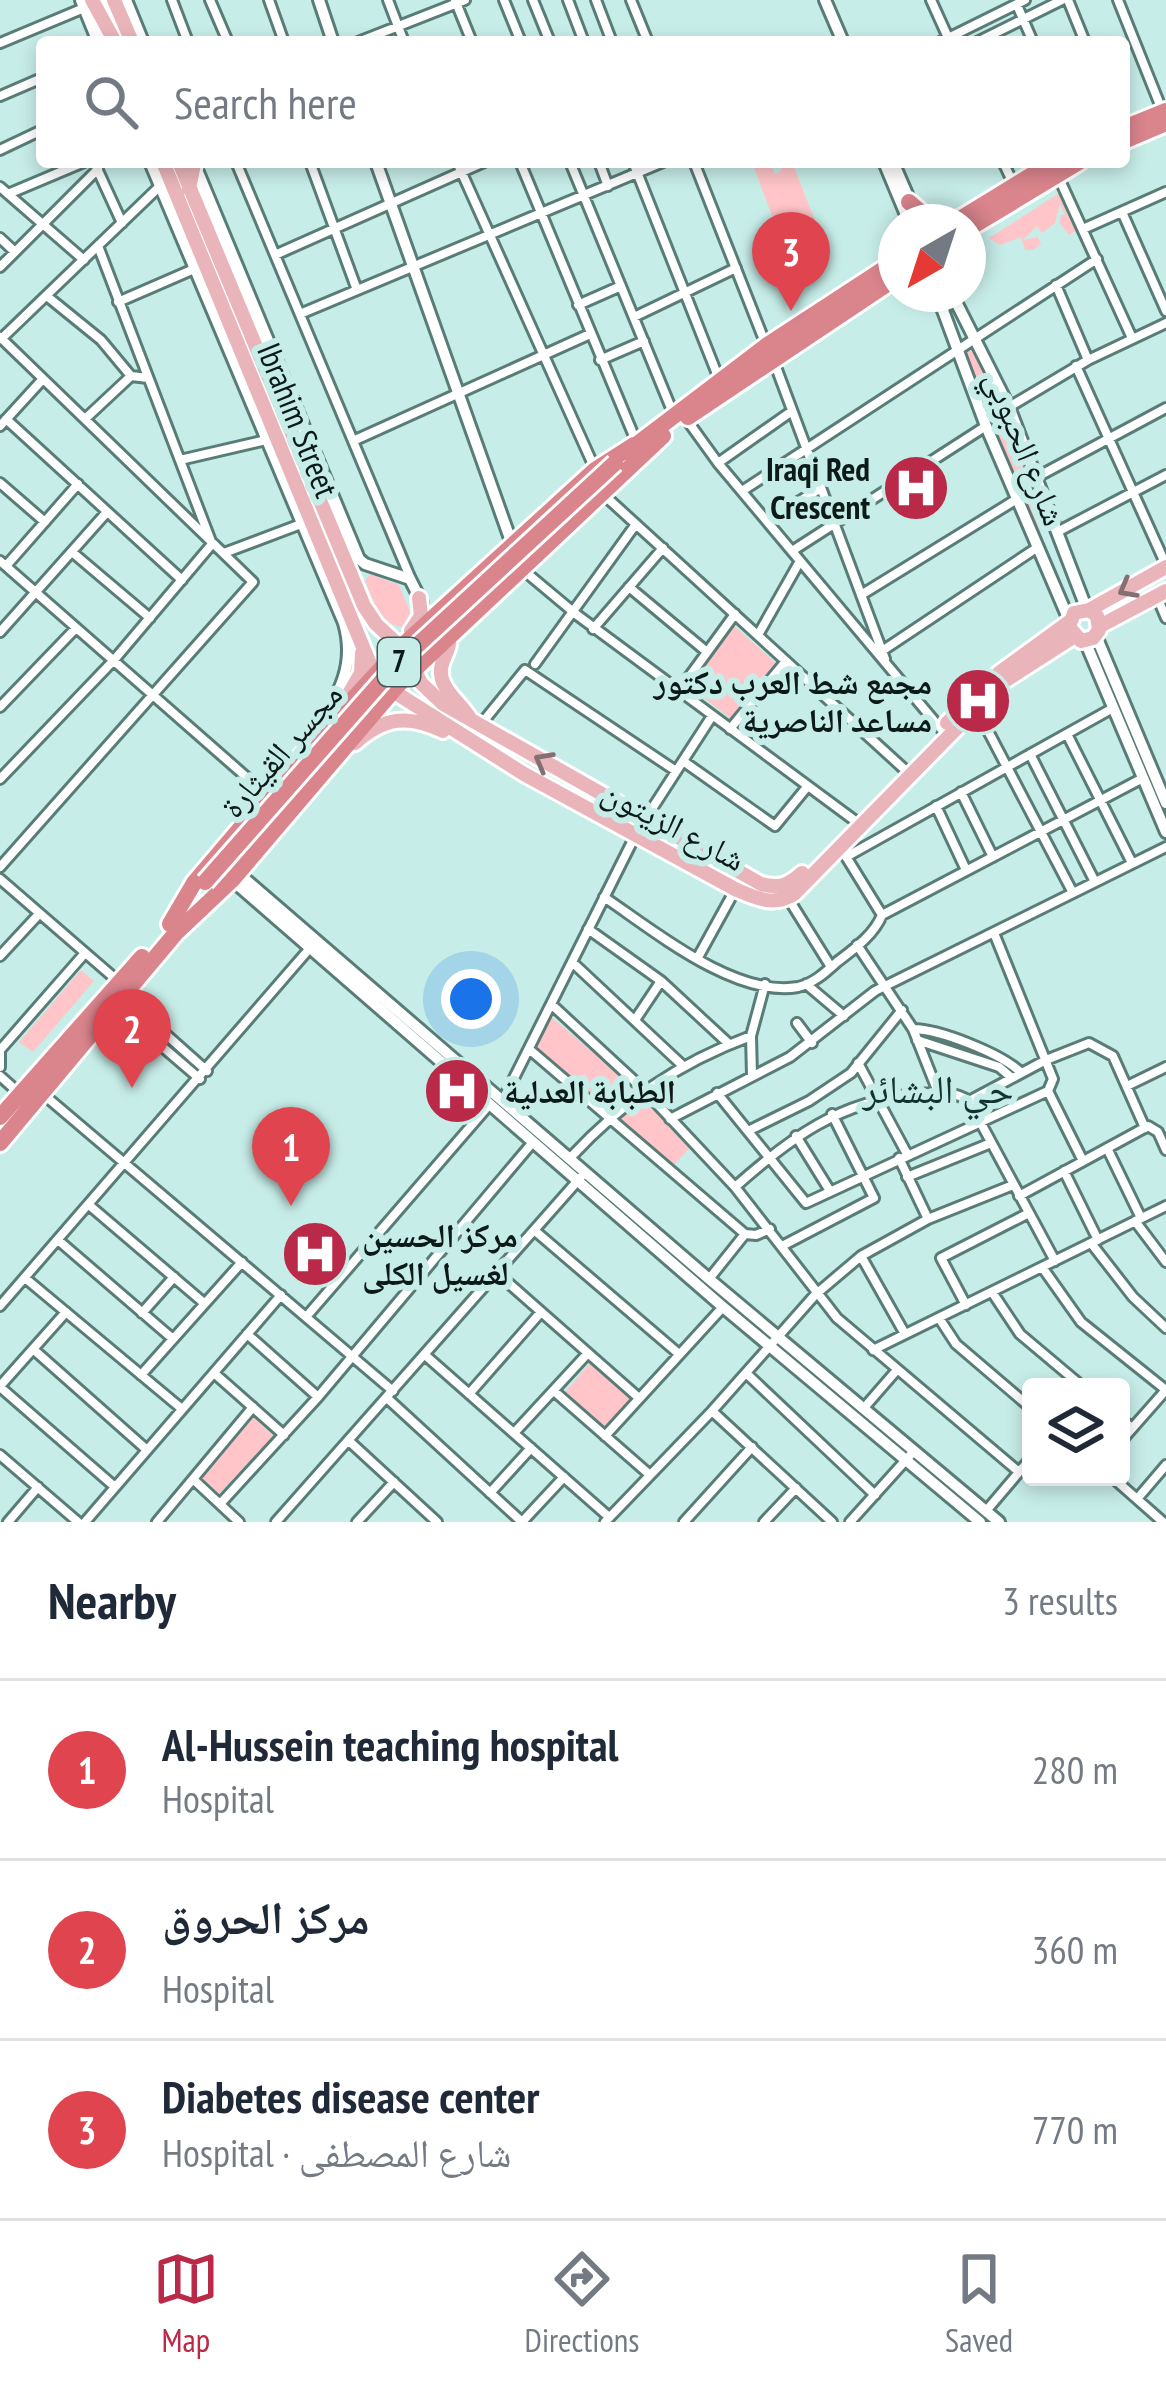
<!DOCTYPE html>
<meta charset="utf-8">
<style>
:root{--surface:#fff;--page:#f2f2f3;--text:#1f2937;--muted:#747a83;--line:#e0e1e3;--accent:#ba2948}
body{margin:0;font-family:"PT Sans Narrow","Noto Naskh Arabic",sans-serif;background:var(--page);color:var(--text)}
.controls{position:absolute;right:36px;bottom:36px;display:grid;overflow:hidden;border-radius:12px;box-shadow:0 6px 18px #0003}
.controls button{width:108px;height:108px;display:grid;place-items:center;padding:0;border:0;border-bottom:3px solid var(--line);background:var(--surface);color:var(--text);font:60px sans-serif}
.compass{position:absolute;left:878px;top:204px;width:108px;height:108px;border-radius:50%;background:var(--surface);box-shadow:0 6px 18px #0003;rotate:219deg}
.you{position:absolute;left:471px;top:999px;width:42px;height:42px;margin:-30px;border:9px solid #fff;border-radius:50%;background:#1a73e8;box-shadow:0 0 0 18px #1a73e833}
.badge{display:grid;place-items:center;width:78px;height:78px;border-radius:50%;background:var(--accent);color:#fff;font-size:39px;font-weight:700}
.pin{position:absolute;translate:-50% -99px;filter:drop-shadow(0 3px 6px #0008)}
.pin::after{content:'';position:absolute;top:63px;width:42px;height:36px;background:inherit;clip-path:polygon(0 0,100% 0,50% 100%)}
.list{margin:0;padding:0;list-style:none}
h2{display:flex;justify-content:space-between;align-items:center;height:156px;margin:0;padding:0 48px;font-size:51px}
h2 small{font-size:39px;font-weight:400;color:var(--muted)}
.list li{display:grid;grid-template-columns:78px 1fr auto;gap:36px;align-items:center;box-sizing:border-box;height:180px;padding:0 48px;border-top:3px solid var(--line)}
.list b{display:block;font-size:45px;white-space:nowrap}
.list p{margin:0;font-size:39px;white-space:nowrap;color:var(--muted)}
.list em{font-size:39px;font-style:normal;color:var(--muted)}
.icon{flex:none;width:66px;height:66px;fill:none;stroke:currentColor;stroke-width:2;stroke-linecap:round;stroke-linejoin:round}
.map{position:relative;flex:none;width:1166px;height:1522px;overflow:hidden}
.search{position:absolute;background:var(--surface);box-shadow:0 6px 18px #0003;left:36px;right:36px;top:36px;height:132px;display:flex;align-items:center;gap:30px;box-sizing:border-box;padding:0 42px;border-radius:12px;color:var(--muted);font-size:45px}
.sheet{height:696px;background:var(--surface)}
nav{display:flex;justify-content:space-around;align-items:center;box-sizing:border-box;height:168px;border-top:3px solid var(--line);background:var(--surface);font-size:33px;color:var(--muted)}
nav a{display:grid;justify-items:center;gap:6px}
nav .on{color:var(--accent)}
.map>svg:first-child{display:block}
.green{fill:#ffc5c8}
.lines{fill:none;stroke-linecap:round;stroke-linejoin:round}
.street-casing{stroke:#597c77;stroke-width:14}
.secondary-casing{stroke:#597c77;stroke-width:16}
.primary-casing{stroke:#fff;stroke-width:20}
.highway-casing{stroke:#fff;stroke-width:22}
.street{stroke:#fff;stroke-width:8}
.secondary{stroke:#fff;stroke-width:10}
.primary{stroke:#e9b5ba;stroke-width:14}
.highway{stroke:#da848c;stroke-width:16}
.highway-bridge-casing{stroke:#fff;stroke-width:22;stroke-linecap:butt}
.highway-bridge{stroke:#da848c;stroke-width:16}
.oneway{stroke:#866f71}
.labels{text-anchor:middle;stroke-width:12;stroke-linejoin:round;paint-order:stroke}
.shield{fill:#c7ede8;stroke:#445956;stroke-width:3}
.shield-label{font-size:30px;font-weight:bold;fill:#0c1a18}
.street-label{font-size:33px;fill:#0c1a18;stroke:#c7ede8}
.poi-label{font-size:33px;font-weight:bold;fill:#0c1a18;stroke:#c7ede8;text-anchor:end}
.quarter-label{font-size:39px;fill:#123431;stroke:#c7ede8}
</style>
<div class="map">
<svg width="1166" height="1522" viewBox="0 0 1166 1522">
<rect width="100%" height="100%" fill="#c7ede8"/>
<path class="green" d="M760 162H770L775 174 782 170 779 162H792L816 223 780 237 753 165Z
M1061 192 1078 229 1069 235 1059 222 1061 215H1065L1060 204 1055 223 1042 233 1037 226 1023 240 1038 237 1041 244 1033 250H1025L1021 237 1000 245 989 238Z
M969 348 979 353 1050 524 1039 530 965 358Z
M370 574 399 585 410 612 404 627C379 626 374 601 365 581Z
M733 625 777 664 731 719 689 686Z
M81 970 94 981 33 1052 19 1042Z
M547 1013 633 1087 605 1110 533 1045Z
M640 1093 692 1145 671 1168 616 1119Z
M591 1362 632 1399 606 1428 565 1392Z
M249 1413 273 1436 218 1495 200 1478Z"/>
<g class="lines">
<g class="street-casing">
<path id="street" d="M172 0 188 42
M210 0 228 42
M269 0 284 42
M388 0 404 42
M455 0 472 42
M504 0 521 42
M533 0 550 42
M568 0 584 42
M596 0 612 42
M631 0 648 42
M931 0 950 42
M1068 0 1085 42
M1118 0 1162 110
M1017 5 1033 42
M358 42 465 0
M940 42 1025 0
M977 42 1062 0
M0 43 84 8
M0 96 42 78
M0 150 42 130
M94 162 122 223
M236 162 410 577
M310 162 357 290
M457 162 595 469
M520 162 636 441
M570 162 673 413
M599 162 608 186
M633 162 719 379
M694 162 766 345
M1003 162 1013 183
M1058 176 1132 338
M0 187 84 260
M8 194 84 162
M1122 212 1166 311
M1083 229 1166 192
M0 238 15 252
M275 255 484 162
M0 267 98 169
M1056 285 1088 360
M48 297 101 340 131 376
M118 302 194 269
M578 305 621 286
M300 314 663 162
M634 317 736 268
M0 337 253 582 0 867
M1 339 160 186
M773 359 885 659
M600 360 644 341
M1076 366 1166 565
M1009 407 1088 360 1166 323
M6 419 182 580
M85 419 131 376 148 378
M687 420 718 463 941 729
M0 426 42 380
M353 441 590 334
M180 460 266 440
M718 463 792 411
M1037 477 1166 408
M0 483 45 522
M742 491 1097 259
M604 495 903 768
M767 521 821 488
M1059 531 1166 475
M792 551 986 426
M72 552 150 618
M224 553 301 524
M0 561 268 796
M6 566 78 484
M522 569 571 610
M629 587 707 652
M861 595 1017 499
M1157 597 1166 618
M573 612 854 820
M593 629 663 548
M0 632 107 512
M758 635 800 561
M882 651 1038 547
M535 664 636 524
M678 692 735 614
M0 707 76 628
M976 708 1073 893
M482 723 525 670 676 771
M730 729 786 661
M1067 734 1132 863
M1030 754 1095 882
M683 761 775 826 807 787
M0 779 114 660 212 544 98 246
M961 792 993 857
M936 806 966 870
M646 818 712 716
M845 855 882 915
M846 857 1113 708
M0 879 119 982
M604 897C653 930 735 998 798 987 813 984 826 972 837 962 854 949 874 935 882 915L1143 778
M788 898 831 967
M588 929 661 981 729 1044
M994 933 1053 1079 1048 1091 1083 1161
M857 945 913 1029 938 1092
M0 956 39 914
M697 959 735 890
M572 962 682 1065
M806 984 844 1016
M124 997 207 1071
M551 1004 643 1089 735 1187 837 1318 1019 1472
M116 1007 200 1079
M635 1020 661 981
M797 1023 812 1043
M913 1029C939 1029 1003 1054 1021 1073
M917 1040 999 1067 1012 1078
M529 1049 745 1234 756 1235 770 1229
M0 1050 85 953
M0 1052V1067
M858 1063 907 1154
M0 1076 19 1093
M752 1076 751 1036 765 984
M1127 1086 1166 1067
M717 1093 806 1203 1048 1091
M43 1094 393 1391
M503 1100 635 836
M969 1101 1046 1060 1089 1043 1113 1056 1145 1128
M670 1119 790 1057 875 991 1166 847
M748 1131 809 1101 851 1073 902 1010
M796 1136 830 1191
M1107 1148 1141 1218
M570 1158C623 1101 678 1063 751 1036
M899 1158 928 1219
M1064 1171 1098 1240
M907 1177 991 1143
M735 1187C790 1138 840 1101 915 1094 934 1093 953 1090 969 1101L1055 1261
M1019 1196 1148 1126 1158 1132 1166 1150
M89 1205 204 1303
M1135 1221 1166 1262
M534 1230 679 1354
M58 1240 173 1339
M1091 1243 1133 1297 1166 1328
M782 1246 874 1198 832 1114
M861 1256 905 1334
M1042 1267 1081 1322 1166 1390
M497 1273 639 1398
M25 1278 182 1409
M709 1279 745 1234
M992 1292 1020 1334 1083 1387
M966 1305 941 1258 1029 1213
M0 1306 310 948
M142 1313 174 1277
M306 1317 490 1104
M939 1318 956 1344 1031 1408
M247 1334 318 1397
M33 1349 147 1450
M873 1350 1166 1206
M425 1355 609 1517
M214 1373 284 1435
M746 1373 875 1495
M141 1375 242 1262
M0 1386 66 1312
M0 1387 115 1487
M554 1391 650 1475
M469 1394 541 1312
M387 1398 522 1522 564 1477
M863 1409 896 1371
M712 1411 832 1522
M1121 1419 1132 1428
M514 1433 588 1353
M605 1436 723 1307
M349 1441 437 1522
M1121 1441 1166 1390
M0 1455 78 1522
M1112 1477 1163 1522
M194 1480 239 1522
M490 1493 531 1448
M1137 1499 1166 1465
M220 1504 318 1397 533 1142
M986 1511 1031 1458
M8 1522 38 1487
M85 1522 281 1295
M157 1522 253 1407
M276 1522 581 1177
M357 1522 394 1482
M605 1522 712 1411 815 1295 861 1256 928 1219 1013 1185
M684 1522 752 1447
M764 1522 796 1488
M850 1522 914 1451"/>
</g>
<g class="secondary-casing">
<path id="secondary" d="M81 0 98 42
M126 0 143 42
M319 0 333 42
M825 0 843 42
M150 162 344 623C357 668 337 696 314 734
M376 162 512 544
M884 162 909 222
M893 162 919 222
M195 165 359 559 365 564 410 579 422 603
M952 294 1009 407 1087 610
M938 297 986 426 1069 620
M1096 636 1166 803
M1085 641 1166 832
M238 873 709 1279 999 1522
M232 880 723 1307 980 1522"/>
</g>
<g class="primary-casing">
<path id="primary" d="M92 0 115 42
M114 0 132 42
M163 162 377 681 524 774 735 889C756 898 773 907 794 894L1000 684 1073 637
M179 162 364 606 376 624 406 652 421 683 443 704 761 884C779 889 789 885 802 873
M189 189 194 164
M1089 610 1097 616 1099 630 1093 638 1081 641 1069 627 1074 613 1089 610 1166 567
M1100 626 1166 591
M411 631 421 616 419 598
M448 635C453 651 439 658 441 674 442 690 461 704 469 717
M346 699 361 673 362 653
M947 723 999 673 1069 622
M355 743C384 717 408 714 443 731"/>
</g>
<g class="highway-casing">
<path id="highway" d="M1124 128 1166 111
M1124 141 1166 123
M909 202 932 222
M955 222 1053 162
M968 229 1079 162
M936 294 939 300
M953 294V296
M688 417 896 278
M628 451 766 346 896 261
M170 924 194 883 317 738 401 647 595 470 634 445
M178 931 232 880 397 686 663 436
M0 1117 142 957
M0 1143 185 922"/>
</g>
<use href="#street" class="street"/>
<use href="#secondary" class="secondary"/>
<use href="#primary" class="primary"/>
<use href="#highway" class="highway"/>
<g class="highway-bridge-casing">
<path id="highway-bridge" d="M205 882 396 665 615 463"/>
</g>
<use href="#highway-bridge" class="highway-bridge"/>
</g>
<defs><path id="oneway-chevron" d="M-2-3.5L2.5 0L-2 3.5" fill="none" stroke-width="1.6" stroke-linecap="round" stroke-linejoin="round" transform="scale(3)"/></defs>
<g class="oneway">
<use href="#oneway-chevron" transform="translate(1127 589) rotate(151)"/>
<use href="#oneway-chevron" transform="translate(543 761) rotate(-151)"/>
</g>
<defs>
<g id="hospital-disc" transform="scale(3.45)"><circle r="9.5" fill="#ba2948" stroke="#c7ede8"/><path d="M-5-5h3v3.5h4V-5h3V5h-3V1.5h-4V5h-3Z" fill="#fff"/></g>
</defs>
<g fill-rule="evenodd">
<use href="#hospital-disc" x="916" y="488"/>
<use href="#hospital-disc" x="978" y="701"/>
<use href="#hospital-disc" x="457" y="1091"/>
<use href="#hospital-disc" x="315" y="1254"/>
</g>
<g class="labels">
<rect class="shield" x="378" y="638" width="42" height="48" rx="9"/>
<g class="shield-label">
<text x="399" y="672">7</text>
</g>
<g class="street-label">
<text transform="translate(298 420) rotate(68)" y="12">Ibrahim Street</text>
<text transform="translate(1026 448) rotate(68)" y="12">شارع الحبوبي</text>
<text transform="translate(281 750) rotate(-49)" y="12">مجسر القيثارة</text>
<text transform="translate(674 825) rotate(28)" y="12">شارع الزيتون</text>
</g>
<g class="poi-label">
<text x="870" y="481">Iraqi Red<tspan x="870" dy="38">Crescent</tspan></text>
<text x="932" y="694">مجمع شط العرب دكتور<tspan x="932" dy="38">مساعد الناصرية</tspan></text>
<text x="504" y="1103" text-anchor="start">الطبابة العدلية</text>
<text x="362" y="1247" text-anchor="start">مركز الحسين<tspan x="362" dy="38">لغسيل الكلى</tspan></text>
</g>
<g class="quarter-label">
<text x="938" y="1103">حي البشائر</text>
</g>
</g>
</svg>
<div class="controls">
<button><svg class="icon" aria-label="layers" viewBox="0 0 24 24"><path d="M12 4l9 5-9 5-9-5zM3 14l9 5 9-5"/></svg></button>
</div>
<svg class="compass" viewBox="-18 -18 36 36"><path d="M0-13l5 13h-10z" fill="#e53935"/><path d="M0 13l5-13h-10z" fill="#747a83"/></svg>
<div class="you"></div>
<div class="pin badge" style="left:291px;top:1206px;background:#e0444e">1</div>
<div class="pin badge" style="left:132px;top:1088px;background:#e0444e">2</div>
<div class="pin badge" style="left:791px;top:311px;background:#e0444e">3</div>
<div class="search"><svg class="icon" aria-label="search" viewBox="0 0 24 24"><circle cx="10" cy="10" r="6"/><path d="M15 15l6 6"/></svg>Search here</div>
</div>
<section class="sheet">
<h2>Nearby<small>3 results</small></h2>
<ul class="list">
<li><span class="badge" style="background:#e0444e">1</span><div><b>Al-Hussein teaching hospital</b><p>Hospital</p></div><em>280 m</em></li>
<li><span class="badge" style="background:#e0444e">2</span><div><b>مركز الحروق</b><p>Hospital</p></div><em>360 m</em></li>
<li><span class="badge" style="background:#e0444e">3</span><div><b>Diabetes disease center</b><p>Hospital · شارع المصطفى</p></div><em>770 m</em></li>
</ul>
</section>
<nav>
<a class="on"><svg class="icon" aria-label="map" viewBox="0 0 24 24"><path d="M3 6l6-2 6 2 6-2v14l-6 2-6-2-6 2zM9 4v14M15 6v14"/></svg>Map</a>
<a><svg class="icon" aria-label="directions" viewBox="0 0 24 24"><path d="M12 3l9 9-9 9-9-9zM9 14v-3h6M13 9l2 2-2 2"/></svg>Directions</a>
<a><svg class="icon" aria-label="saved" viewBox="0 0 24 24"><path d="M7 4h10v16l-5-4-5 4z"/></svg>Saved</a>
</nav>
